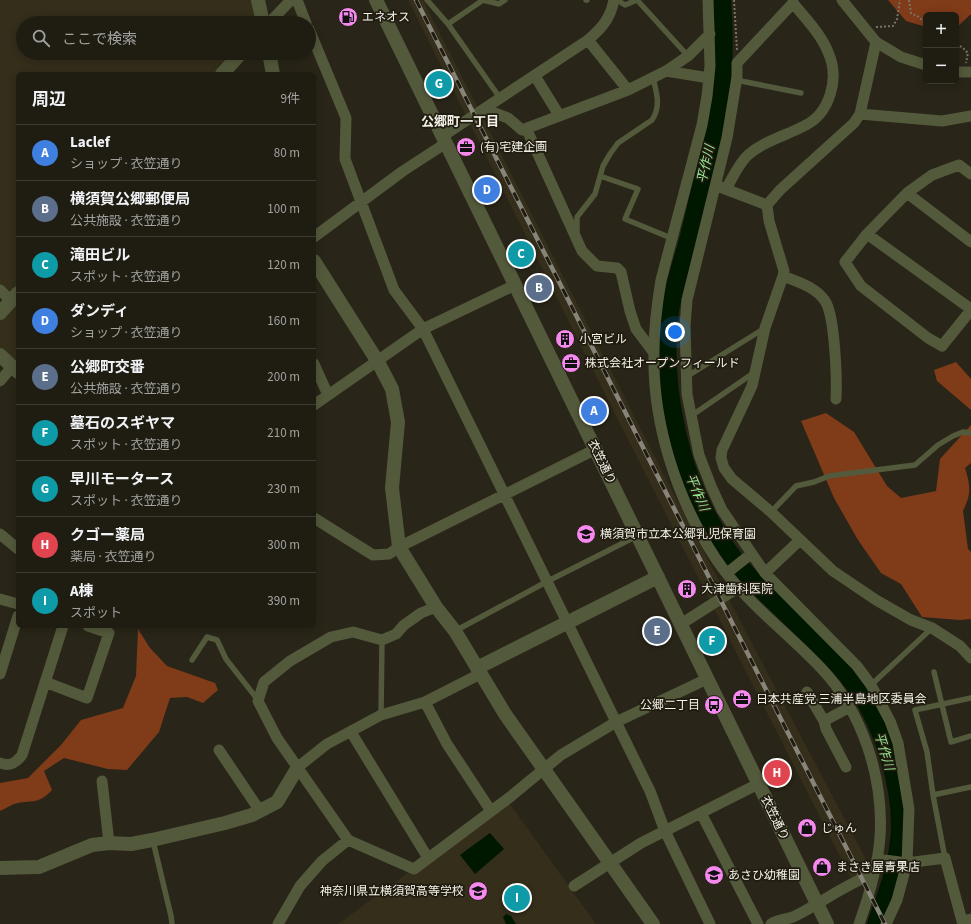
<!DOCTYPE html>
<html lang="ja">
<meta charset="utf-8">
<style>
:root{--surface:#1f1c12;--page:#27251b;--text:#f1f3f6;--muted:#a1a19f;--line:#3c3a32;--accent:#f689ed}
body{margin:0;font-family:"Source Sans 3","Noto Sans JP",sans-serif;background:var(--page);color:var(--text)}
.controls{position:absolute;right:12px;top:12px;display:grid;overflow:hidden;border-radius:6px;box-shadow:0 2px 10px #0003}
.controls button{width:36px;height:36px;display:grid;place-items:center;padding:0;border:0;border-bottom:1px solid var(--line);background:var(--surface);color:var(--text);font:20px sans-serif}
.you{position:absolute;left:675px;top:332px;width:14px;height:14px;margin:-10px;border:3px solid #fff;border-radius:50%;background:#1a73e8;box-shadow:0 0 0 6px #1a73e833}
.badge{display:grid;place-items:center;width:26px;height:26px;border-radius:50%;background:var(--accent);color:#fff;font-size:13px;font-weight:700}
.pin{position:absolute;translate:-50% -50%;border:2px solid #fff;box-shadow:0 1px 4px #0006}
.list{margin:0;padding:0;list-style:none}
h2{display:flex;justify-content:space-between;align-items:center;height:52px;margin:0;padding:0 16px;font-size:17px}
h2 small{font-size:13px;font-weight:400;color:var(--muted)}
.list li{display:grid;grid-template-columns:26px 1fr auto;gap:12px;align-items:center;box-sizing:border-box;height:56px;padding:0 16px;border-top:1px solid var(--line)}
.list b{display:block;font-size:15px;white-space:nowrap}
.list p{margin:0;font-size:13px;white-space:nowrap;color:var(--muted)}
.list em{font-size:13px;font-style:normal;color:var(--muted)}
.icon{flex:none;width:22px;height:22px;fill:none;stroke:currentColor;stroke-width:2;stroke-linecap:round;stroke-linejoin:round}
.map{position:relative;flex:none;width:971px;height:924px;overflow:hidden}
.search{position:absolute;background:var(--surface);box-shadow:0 2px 10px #0003;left:16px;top:16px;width:300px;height:44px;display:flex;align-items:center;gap:10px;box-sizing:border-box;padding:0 14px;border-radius:22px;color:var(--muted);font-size:15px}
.panel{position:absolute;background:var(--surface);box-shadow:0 2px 10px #0003;left:16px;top:72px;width:300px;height:556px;border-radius:6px}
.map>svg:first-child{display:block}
.built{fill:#342e1b}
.forest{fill:#803b19}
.water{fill:#001700}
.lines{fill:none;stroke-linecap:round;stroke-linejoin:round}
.river{stroke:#001700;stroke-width:18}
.path{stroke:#787469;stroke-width:2;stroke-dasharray:2 2;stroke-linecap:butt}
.service{stroke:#53593b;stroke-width:5.5}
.minor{stroke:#53593b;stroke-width:11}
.tertiary{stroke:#53593b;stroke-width:14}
.rail-casing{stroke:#878479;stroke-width:4.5}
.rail{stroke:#201c0f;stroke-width:3;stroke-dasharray:9;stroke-linecap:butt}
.labels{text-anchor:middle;stroke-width:3.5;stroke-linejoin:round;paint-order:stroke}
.poi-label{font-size:12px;fill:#f4f1e9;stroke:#201c0f;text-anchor:start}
.street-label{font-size:12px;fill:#f4f1e9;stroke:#201c0f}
.neighbourhood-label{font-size:13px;font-weight:bold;fill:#f4f1e9;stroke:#201c0f}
.water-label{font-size:13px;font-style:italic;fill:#95e491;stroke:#201c0f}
</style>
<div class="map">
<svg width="971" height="924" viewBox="0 0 971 924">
<rect width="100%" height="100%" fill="#292518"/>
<path class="built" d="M0 0H252L257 23H23V53H235L215 74H18V286L11 293 0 285Z
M408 0H423L688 522 871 869 851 878 614 412Z
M18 299V366L0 349V319Z
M507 800 596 924H338Z"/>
<path class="forest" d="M888 0H971V14L956 28V15H926V27L906 21Z
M956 362 971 379V410L937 381 934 370Z
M826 413 854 432 887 486 901 498 936 491 940 459 971 425V463L965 468C971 487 971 494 963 511L968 549 971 552V619L960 620 922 617 901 584 881 573 858 540 834 498 801 421Z
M138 629 150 648 167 666 215 683 218 690 203 703 187 697 170 698 159 732 127 770 108 769 64 758 44 771 52 790C37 806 31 799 14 804 9 806 5 809 0 811V783L28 778 61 745 81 720 123 708 136 676Z"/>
<path class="water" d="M490 833 504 849 475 874 460 855Z
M506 914 511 916 516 924H506L503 917Z"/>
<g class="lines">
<path class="river" d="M722 0C725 34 724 66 721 100 710 146 700 192 689 237 682 262 673 288 670 312 664 358 670 408 682 452 692 490 718 543 745 572 778 609 819 640 850 679 881 718 905 791 899 841 896 869 886 897 876 924"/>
<path class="path" d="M734 0 737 50
M909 0 911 13 919 17 926 24
M876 27 893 26 897 19 900 0
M956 45 962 47 968 53 966 63"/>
<path class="service" d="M427 0 448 24
M586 0H587
M617 0 625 5 637 0 688 56
M736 80 801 93
M500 98 448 24 483 0 499 4 505 0
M600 176 638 189 625 219 671 238
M577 235V217L595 194 603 166 610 154 618 143 652 120C661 106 657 94 653 78
M686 377 765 328
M691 416 755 372
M771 512 796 486 814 482 829 476 915 465 938 445 953 436 963 432 971 433
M455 631 548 581 637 536
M192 660 207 637 217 640 226 659 258 700
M934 672 951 742 971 736
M871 685 932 628
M381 715 382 640
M933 795 927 752 915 710 971 698
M153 841 171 916 172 924
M945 858 933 795 971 787"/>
<path class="minor" d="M297 0 306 23
M708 0 710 66 707 96 702 125 661 280C657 304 654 328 654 352 652 423 677 500 716 559 744 601 787 632 821 668 862 711 884 778 880 837 878 867 869 896 859 924
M842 0 876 42 901 57 926 65
M269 23 291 0
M309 29 346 118 345 159 394 290 423 329 650 791 665 831 710 924
M588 40 628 90
M876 42 860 114 854 123 780 190 767 205 769 221 784 271 783 276 765 328 752 386 722 450 721 458 724 468 732 479 771 512 833 571 876 600 911 620 932 628 960 646 971 658
M666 71 688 56 710 34
M956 72H971
M535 76 559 115
M486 108 492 112 508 118 522 130 628 90 666 71 709 78
M860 114 942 121 971 116
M527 130 582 251 597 266 617 268 621 272 630 311 636 329 654 353
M443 136 588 40C602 28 610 19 614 0
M720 187 767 205
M726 189C732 179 739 163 748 155 764 141 785 136 804 126 830 114 840 78 828 52 821 34 805 18 793 3L737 63V77L727 138 687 300 685 327 687 394 699 455 711 486 722 510 765 573 857 666 871 685 890 721 898 743 909 809 907 863 897 900 886 924
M907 193 932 175 959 165 971 174
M867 234 971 309
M314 237 403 171 446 143
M971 242 907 193 867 234 845 262 861 286 928 338 942 346 971 310
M783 276C798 282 816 287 825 301 835 315 837 380 836 399
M0 290 11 301
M314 364 328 395
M0 381 12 367
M314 405 423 329 515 285
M314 518 373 555 389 554 399 547 596 449
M0 534 18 549
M727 573 751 554
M765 573 800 540
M0 599 18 604
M681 624 739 587
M0 674 18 616
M45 682 87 698 109 633 88 626
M807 692 824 721
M425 702 447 744 491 811
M351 732 428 858
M219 750 260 811
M0 763C10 767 16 763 22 755L63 626
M298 767 327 744 381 715 425 702 480 674
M846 767 826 729 824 721 850 707
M102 781 109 843
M701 813 758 924
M348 840 277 738 258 701 264 682 290 661 331 637 353 632 382 640 396 634 404 625 421 613 436 607
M877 859 907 863 945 858 962 921 971 919
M574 886 641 843 758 784
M278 924 300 886 322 861 348 840 414 869 510 797 561 755 616 722 707 679
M771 924C780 918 789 920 797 915 823 902 847 883 874 874"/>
<path class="tertiary" d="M258 0 263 23
M376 0 827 924
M269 53 273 74
M222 74 241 53
M314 261 378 362 392 389 398 422 392 488 399 547 436 607 455 631 505 714 653 924
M0 313 18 293
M0 355 18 372
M477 668 658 577
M0 868 39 867 92 845 109 843 131 844 152 840 225 823 252 815 277 802 298 767"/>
<g class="rail-casing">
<path id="rail" d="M416 0 885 924"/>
</g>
<use href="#rail" class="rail"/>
</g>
<defs>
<g id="fuel-disc" transform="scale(1)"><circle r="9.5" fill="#f689ed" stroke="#201c0f"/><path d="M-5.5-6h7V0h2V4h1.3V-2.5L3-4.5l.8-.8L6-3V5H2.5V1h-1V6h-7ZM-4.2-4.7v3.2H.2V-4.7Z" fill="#111"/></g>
<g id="office-disc" transform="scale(1)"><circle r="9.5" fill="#f689ed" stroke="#201c0f"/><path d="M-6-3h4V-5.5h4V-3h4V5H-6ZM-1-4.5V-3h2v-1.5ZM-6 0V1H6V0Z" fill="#111"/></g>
<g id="building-disc" transform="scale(1)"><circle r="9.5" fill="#f689ed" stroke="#201c0f"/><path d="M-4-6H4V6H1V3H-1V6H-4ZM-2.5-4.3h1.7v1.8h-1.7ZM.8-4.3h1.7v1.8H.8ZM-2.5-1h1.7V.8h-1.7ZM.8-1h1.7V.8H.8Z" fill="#111"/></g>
<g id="school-disc" transform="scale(1)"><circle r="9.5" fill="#f689ed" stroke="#201c0f"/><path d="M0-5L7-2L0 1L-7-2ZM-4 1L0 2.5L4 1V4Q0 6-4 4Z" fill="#111"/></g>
<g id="bus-disc" transform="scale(1)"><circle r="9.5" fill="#f689ed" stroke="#201c0f"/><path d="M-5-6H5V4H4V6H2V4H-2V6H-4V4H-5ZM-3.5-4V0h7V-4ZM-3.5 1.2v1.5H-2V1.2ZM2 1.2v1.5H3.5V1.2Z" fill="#111"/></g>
<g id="shop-disc" transform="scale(1)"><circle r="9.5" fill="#f689ed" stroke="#201c0f"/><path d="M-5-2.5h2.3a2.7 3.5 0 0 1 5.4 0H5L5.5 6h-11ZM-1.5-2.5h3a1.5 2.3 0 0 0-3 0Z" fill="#111"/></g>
</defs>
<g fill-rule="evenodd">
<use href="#fuel-disc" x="348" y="17"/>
<use href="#office-disc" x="466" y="147"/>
<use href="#building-disc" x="565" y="339"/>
<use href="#office-disc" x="571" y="363"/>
<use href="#school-disc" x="586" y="534"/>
<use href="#building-disc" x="687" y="589"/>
<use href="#office-disc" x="742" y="699"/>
<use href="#bus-disc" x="714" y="705"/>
<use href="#shop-disc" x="807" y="828"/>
<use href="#shop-disc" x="822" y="867"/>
<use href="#school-disc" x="714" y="875"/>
<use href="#school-disc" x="478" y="891"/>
</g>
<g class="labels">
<g class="poi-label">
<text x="362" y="21">エネオス</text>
<text x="480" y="151">(有)宅建企画</text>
<text x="579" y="343">小宮ビル</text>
<text x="585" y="367">株式会社オープンフィールド</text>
<text x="600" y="538">横須賀市立本公郷乳児保育園</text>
<text x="701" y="593">大津歯科医院</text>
<text x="756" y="703">日本共産党 三浦半島地区委員会</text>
<text x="700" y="709" text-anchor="end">公郷二丁目</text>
<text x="821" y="832">じゅん</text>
<text x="836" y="871">まさき屋青果店</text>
<text x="728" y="879">あさひ幼稚園</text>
<text x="464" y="895" text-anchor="end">神奈川県立横須賀高等学校</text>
</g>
<g class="street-label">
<text transform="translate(602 462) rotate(64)" y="4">衣笠通り</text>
<text transform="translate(775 818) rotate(64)" y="4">衣笠通り</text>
</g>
<g class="neighbourhood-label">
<text x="460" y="126">公郷町一丁目</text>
</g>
<g class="water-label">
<text transform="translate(705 164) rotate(-77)" y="5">平作川</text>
<text transform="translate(698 492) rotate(67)" y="5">平作川</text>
<text transform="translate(885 751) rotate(73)" y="5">平作川</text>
</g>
</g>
</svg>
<div class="controls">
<button>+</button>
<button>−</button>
</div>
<div class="you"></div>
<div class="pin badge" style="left:594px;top:411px;background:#3f7fe0">A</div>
<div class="pin badge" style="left:539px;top:288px;background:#5c6f8a">B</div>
<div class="pin badge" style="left:521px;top:254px;background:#0f9aa8">C</div>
<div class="pin badge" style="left:487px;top:190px;background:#3f7fe0">D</div>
<div class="pin badge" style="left:657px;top:631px;background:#5c6f8a">E</div>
<div class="pin badge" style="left:712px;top:641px;background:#0f9aa8">F</div>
<div class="pin badge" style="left:439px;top:84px;background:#0f9aa8">G</div>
<div class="pin badge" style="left:777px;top:773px;background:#e0444e">H</div>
<div class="pin badge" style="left:517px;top:898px;background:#0f9aa8">I</div>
<div class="search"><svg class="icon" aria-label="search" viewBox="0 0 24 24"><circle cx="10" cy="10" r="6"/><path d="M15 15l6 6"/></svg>ここで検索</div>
<section class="panel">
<h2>周辺<small>9件</small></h2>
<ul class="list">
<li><span class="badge" style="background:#3f7fe0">A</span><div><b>Laclef</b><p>ショップ · 衣笠通り</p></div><em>80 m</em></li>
<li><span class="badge" style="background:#5c6f8a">B</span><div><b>横須賀公郷郵便局</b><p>公共施設 · 衣笠通り</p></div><em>100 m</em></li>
<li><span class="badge" style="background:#0f9aa8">C</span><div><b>滝田ビル</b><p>スポット · 衣笠通り</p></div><em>120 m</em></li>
<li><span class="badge" style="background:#3f7fe0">D</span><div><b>ダンディ</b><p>ショップ · 衣笠通り</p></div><em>160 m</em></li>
<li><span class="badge" style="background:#5c6f8a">E</span><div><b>公郷町交番</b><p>公共施設 · 衣笠通り</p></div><em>200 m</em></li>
<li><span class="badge" style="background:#0f9aa8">F</span><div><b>墓石のスギヤマ</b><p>スポット · 衣笠通り</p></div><em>210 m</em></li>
<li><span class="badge" style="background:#0f9aa8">G</span><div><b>早川モータース</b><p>スポット · 衣笠通り</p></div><em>230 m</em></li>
<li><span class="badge" style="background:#e0444e">H</span><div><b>クゴー薬局</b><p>薬局 · 衣笠通り</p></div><em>300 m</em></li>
<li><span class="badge" style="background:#0f9aa8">I</span><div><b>A棟</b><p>スポット</p></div><em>390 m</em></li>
</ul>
</section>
</div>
